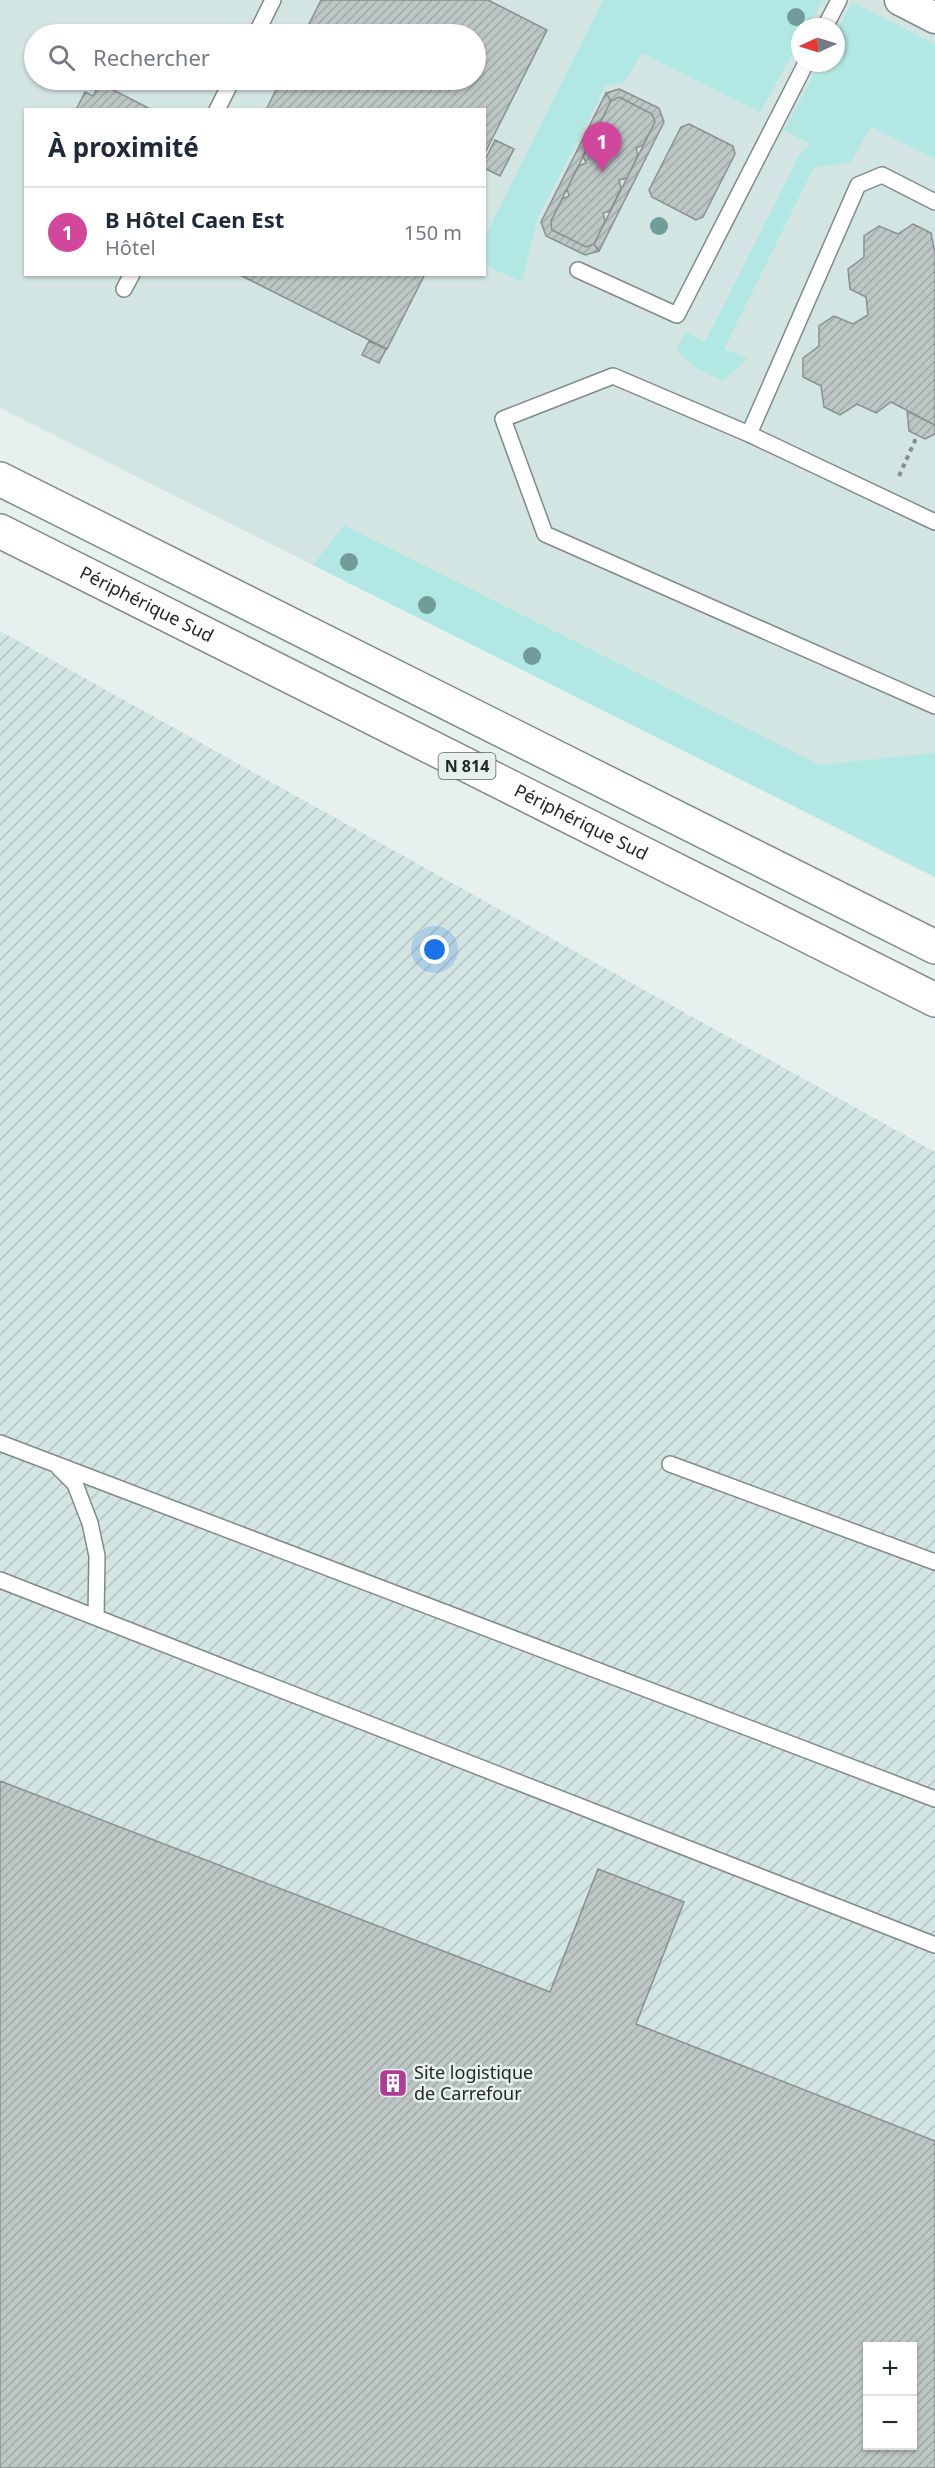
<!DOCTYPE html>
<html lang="fr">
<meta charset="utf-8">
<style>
:root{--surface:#fff;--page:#f2f2f3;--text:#1f2937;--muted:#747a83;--line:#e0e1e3;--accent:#b13c95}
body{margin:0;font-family:"Noto Sans",sans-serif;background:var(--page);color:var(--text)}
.controls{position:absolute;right:18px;bottom:18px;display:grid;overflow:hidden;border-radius:0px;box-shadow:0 2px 4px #0004}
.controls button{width:54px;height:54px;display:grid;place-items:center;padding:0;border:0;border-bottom:2px solid var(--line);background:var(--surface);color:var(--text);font:30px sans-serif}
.compass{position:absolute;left:791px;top:18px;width:54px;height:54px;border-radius:50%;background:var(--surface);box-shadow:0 2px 4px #0004;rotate:266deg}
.you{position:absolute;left:435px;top:950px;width:21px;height:21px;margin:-15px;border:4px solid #fff;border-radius:50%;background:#1a73e8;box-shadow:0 0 0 9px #1a73e833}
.badge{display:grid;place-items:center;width:39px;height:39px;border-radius:50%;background:var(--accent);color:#fff;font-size:20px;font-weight:700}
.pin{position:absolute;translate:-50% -50px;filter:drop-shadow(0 2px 3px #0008)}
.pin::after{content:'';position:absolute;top:32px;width:21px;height:18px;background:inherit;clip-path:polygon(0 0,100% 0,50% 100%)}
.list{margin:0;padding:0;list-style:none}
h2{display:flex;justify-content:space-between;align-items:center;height:78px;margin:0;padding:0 24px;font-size:26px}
h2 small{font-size:20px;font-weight:400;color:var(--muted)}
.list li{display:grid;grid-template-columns:39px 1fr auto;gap:18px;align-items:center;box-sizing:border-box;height:90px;padding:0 24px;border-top:2px solid var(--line)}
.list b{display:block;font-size:22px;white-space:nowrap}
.list p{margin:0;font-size:20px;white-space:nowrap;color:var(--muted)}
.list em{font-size:20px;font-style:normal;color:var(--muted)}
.icon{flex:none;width:33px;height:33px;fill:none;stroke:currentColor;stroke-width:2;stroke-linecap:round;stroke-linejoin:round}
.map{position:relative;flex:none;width:935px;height:2468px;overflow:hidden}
.search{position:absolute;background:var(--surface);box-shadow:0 2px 4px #0004;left:24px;top:24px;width:462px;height:66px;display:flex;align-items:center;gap:15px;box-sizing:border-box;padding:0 21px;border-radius:33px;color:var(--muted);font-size:22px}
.panel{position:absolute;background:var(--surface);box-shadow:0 2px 4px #0004;left:24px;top:108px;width:462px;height:168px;border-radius:0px}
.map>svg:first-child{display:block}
.built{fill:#d2e5e3;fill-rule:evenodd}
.industrial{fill:url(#industrial-furrows);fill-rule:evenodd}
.grass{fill:#b2e8e3}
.building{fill:url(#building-hatch);stroke:#889190;stroke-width:1.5;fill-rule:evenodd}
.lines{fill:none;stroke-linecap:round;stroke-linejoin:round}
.lane-casing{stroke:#818a89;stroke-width:18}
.street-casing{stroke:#818a89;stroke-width:33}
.highway-casing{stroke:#818a89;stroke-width:36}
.path{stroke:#878e8d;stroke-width:4;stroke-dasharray:4.5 4.5;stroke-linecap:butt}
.lane{stroke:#fff;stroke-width:15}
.street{stroke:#fff;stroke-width:30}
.highway{stroke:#fff;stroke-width:33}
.tree{fill:#709d9a}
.labels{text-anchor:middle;stroke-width:5;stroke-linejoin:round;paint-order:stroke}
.shield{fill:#e6f0ef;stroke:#5e6363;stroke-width:1.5}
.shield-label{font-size:16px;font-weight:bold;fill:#242727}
.street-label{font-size:18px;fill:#242727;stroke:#e6f0ef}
.poi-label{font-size:18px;fill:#242727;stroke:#e6f0ef;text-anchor:start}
</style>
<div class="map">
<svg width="935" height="2468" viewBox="0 0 935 2468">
<defs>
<pattern id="industrial-furrows" width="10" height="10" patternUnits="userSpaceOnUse" patternTransform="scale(1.5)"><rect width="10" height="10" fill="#d2e5e3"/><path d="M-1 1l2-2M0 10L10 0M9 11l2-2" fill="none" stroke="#b4c4c3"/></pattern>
<pattern id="building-hatch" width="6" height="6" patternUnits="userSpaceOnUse" patternTransform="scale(1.5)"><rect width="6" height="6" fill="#bcc6c5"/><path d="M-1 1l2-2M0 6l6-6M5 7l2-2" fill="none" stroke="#a1aaa9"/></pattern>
</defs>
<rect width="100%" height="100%" fill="#e6f0ef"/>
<path class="built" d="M0 0H935V877L0 408ZM800 27H836V63H800ZM34 34H476V80H34ZM26 110H484V274H26Z"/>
<path class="industrial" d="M0 631 935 1152V2468H0ZM868 2346H912V2446H868Z"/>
<path class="grass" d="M603 0H823L808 27H800V41L760 112 642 53 624 83 606 85 537 219 522 282 485 265V237Z
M852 2 935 44V159L871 127 850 163 814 167 724 349 748 358 723 381 696 368 676 350 686 332 705 342 798 157 810 144 784 130 820 63H836V33Z
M344 525 820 765 935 753V877L313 565Z"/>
<path class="building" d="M321 0H488L547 30 484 155V110H266L281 80H476V34H304Z
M100 83 152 110H76L85 92 93 96Z
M619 89 659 108 664 122 599 251 594 244 655 122 652 114 619 97 611 101 606 93Z
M606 93 611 101 551 221 552 230 586 247 594 244 599 251 585 255 546 236 541 222Z
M619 97 652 114 655 122 643 145 636 148 638 155 627 178 619 180 621 188 610 211 603 213 605 221 594 244 586 247 552 230 551 221 562 199 569 196 567 189 578 166 586 163 583 156 595 133 602 130 600 123 611 101Z
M689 124 733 146 735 154 703 217 696 220 652 197 649 190 681 127Z
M495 140 514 149 500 176 484 168V162Z
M913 224 931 233 935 253V425L891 402 876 413 857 404 840 415 824 407 821 386 803 377V358L819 346V326L834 316 853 324 868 315 866 297 850 289 848 269 864 257V236L879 226 898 234Z
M238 274H425L387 349Z
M369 341 386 349 379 363 362 355Z
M907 411 935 425V434L925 439 909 431Z
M0 1781 550 1992 598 1869 684 1902 636 2024 935 2141V2468H0ZM868 2346H912V2446H868Z"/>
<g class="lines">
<g class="lane-casing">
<path id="lane" d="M825 27 839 0
M256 34 273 0
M217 110 232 80
M935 202 882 175 858 185 749 434 935 522
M578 270 677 315 806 63
M124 289 132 274
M749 434 613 376 503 419 545 534 935 706
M0 1443 935 1799
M670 1464 935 1562
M59 1468 75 1484 90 1523 97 1556 96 1617
M0 1580 935 1945"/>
</g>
<g class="street-casing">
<path id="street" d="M900 0 935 18"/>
</g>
<g class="highway-casing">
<g id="highway">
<path d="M0 479 935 947"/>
<path id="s1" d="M0 531 935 1000"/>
</g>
</g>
<path class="path" d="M899 476 917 436"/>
<use href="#lane" class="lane"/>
<use href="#street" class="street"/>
<use href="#highway" class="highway"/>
</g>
<g class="tree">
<circle cx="796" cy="17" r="9"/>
<circle cx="659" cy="226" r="9"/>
<circle cx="349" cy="562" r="9"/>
<circle cx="427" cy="605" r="9"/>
<circle cx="532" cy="656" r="9"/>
</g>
<defs>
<g id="building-square" transform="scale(1.5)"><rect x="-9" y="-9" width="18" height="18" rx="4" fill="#b13c95" stroke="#e6f0ef"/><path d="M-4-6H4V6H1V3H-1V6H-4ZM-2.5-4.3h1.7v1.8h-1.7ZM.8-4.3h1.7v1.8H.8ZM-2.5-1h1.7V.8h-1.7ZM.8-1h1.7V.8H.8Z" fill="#fff"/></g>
</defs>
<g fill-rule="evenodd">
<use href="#building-square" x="393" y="2083"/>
</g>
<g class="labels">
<rect class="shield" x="438.5" y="753" width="57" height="26" rx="4.5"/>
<g class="shield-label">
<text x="467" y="772">N 814</text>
</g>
<g class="street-label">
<text dy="6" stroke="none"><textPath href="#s1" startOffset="164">Périphérique Sud</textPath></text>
<text dy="6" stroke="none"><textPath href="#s1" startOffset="650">Périphérique Sud</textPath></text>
</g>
<g class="poi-label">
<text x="414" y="2079">Site logistique<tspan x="414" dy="21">de Carrefour</tspan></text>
</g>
</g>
</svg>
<div class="controls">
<button>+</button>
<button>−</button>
</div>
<svg class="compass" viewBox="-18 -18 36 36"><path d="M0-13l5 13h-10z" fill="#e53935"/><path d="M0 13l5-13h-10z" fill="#747a83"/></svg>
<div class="you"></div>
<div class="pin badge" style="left:602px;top:172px;background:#d1479c">1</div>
<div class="search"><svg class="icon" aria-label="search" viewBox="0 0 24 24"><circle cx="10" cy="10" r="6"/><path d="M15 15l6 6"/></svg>Rechercher</div>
<section class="panel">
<h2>À proximité<small></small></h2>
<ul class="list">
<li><span class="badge" style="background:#d1479c">1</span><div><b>B Hôtel Caen Est</b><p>Hôtel</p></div><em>150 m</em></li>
</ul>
</section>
</div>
